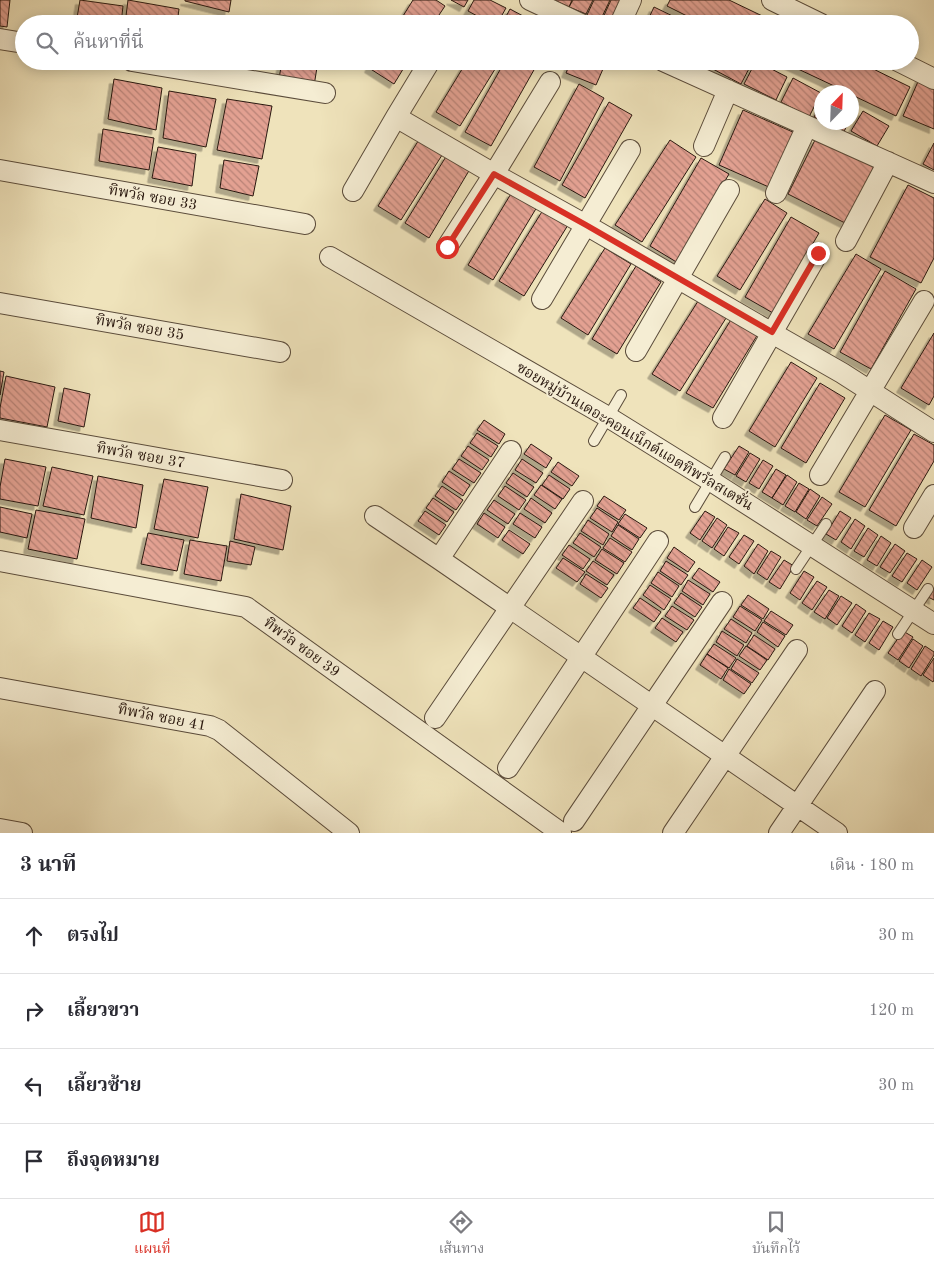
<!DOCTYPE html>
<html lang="th">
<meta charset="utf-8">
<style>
:root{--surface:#fff;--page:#f7f7f7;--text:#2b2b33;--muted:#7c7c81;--line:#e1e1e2;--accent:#d93025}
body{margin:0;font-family:"Old Standard TT","Noto Serif Thai",serif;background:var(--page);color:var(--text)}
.compass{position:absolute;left:814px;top:85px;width:45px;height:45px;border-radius:50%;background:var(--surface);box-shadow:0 2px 12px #0003;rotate:23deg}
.stop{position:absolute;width:15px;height:15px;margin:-11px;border:4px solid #d93025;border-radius:50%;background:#fff}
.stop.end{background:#d93025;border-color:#fff;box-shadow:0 1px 5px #0008}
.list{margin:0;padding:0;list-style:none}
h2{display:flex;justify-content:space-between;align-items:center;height:65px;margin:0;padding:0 20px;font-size:21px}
h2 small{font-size:16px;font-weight:400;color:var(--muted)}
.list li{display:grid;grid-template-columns:32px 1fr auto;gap:15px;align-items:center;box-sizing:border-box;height:75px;padding:0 20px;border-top:1px solid var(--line)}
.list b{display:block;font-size:19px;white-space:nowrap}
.list em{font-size:16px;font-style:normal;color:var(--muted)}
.icon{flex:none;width:28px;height:28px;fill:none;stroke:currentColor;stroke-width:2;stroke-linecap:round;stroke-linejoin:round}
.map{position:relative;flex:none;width:934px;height:833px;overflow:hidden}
.search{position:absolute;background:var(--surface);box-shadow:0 2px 12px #0003;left:15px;right:15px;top:15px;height:55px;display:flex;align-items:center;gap:12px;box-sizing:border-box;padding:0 18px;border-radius:28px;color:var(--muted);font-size:19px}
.sheet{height:365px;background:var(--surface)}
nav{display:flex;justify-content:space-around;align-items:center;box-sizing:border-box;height:70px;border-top:1px solid var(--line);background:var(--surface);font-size:14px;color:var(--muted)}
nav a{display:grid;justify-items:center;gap:2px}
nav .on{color:var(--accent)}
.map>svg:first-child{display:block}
.building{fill:url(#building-back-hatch);stroke:#2a1910;filter:url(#shadow)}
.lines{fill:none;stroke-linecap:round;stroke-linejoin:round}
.lane-casing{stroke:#5b4c3b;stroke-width:12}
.street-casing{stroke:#5b4c3b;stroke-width:22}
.lane{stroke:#f5edd3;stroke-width:10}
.street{stroke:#f5edd3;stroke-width:20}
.route{stroke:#d93025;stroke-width:6}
.labels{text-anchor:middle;stroke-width:4;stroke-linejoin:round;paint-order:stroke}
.street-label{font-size:15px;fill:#2a1910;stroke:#f5edd3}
</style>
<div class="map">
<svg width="934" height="833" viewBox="0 0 934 833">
<defs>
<pattern id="building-back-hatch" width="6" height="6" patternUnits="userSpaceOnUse" patternTransform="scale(1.25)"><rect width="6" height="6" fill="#e3a192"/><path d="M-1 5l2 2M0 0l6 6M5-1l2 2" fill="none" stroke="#b88276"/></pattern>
<filter id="shadow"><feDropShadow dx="-4.5" dy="4.5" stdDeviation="0" flood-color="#0004"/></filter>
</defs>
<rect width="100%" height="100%" fill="#efe3bb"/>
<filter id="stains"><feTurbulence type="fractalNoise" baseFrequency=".004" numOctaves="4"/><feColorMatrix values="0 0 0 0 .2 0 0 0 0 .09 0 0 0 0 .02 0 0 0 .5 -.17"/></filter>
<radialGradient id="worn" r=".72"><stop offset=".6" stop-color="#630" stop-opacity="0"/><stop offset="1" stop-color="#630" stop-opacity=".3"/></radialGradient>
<path class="building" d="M0 0H10L7 27 0 26Z
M80 0 123 6 121 24H76Z
M128 0 179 9 177 24H125Z
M185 0H231L229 12 185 1Z
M413 0H436L445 6 433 24H398Z
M451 0H468L464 7Z
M474 0H490L506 8 497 24H492L468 11Z
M554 0H572L569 7Z
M573 0H593L586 14 569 7Z
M594 0H610L600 21 587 15Z
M611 0H631L620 24H605L601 22Z
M670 0H729L779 24H703L667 6Z
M654 7 685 22 684 24H646Z
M510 9 538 24H502Z
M282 61H318L314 86 279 79Z
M373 61H408L394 84 369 68Z
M467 61H500L460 126 436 112Z
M505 61H539L491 146 465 132Z
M571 61H604L606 62 596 85 566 73Z
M696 61H709L706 67Z
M714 61H753L741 84 711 68Z
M756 61 787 77 776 100 744 84Z
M781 61H857L910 87 896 116 852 95V92H847Z
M920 77 934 83V129L903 116Z
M793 78 821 93 809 117 781 102Z
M114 79 162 88 156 130 108 119Z
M579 84 604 98 560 181 534 167Z
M169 91 216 99 206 147 163 138Z
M227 99 272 106 262 159 217 150Z
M609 102 632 115 585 198 562 185Z
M822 103V121L814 117Z
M743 110 795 133 771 188 719 165Z
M863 111 889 126 877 146 851 131Z
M825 122H848L844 132Z
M103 129 154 138 149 170 99 161Z
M420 138 444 152 401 220 378 206Z
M816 138 874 167 845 223 788 194Z
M670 140 696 157 642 242 615 225Z
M934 143V170L923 164Z
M158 147 196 154 192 186 152 178Z
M447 155 470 169 429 238 405 223Z
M701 158 729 174 678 263 650 246Z
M224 160 259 166 253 196 220 188Z
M908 185 934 198V258L921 283 870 257Z
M512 192 537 207 493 280 468 265Z
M765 199 787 213 740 290 717 276Z
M543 210 568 225 524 296 499 281Z
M791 217 819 233 773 313 745 297Z
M605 248 631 264 588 335 561 318Z
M856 254 881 269 834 349 808 334Z
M636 266 661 282 617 354 592 339Z
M885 271 916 289 871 369 840 352Z
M700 298 728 315 680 391 652 374Z
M732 318 758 334 713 408 686 393Z
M934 333V396L929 405 901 388Z
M791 362 817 378 775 447 749 431Z
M0 371 4 372 0 395Z
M6 376 55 387 47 427 0 418V408Z
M820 383 845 398 806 463 781 448Z
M64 388 90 394 84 427 58 421Z
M885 415 911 430 865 507 839 492Z
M484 420 505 434 499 444 477 430Z
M477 433 498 446 491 457 470 443Z
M914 434 934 445V461L896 526 869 510Z
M531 444 552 458 546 468 524 454Z
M468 446 489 460 482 470 461 456Z
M739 446 749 452 735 475 724 469Z
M750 453 760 459 746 482 736 476Z
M5 459 46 467 38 506 0 499V487Z
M459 459 481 473 474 483 452 469Z
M522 459 543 473 536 483 515 470Z
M763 460 773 466 759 489 749 483Z
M558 462 579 476 572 486 551 472Z
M52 467 93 476 84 515 43 506Z
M776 469 786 475 772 498 762 492Z
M449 471 470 485 463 496 442 482Z
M513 473 534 487 527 497 506 483Z
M549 475 570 489 563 499 542 485Z
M787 475 797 482 783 505 772 498Z
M98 476 143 485 136 528 91 518Z
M164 479 208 487 198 538 154 529Z
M799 483 809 489 795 512 785 506Z
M541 485 562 499 555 509 534 495Z
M442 486 463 500 456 510 435 496Z
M505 486 526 500 519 510 498 496Z
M810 489 820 496 806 519 796 512Z
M241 494 291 506 283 550 234 539Z
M604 496 626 510 619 520 597 506Z
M822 497 832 504 817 526 807 520Z
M433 498 454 512 447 522 426 508Z
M531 498 552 513 545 523 524 509Z
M494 500 515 514 508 524 487 510Z
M0 507 32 514 27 538 0 532Z
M597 508 618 522 612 532 590 518Z
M36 510 85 519 77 559 28 549Z
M425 511 446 525 439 535 418 521Z
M705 511 715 517 700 540 690 533Z
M840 511 851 518 836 540 826 534Z
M484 513 505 527 498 538 477 524Z
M520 513 542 527 535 538 513 524Z
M625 514 647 528 640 538 618 524Z
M717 518 727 525 712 548 702 541Z
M855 519 865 526 851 549 841 542Z
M588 520 609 534 603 545 581 531Z
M618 525 639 539 632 550 611 536Z
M728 527 739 533 724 556 714 549Z
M868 528 878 535 864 557 854 551Z
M509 530 530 544 523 554 502 540Z
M148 533 184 540 177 571 141 564Z
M580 533 601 547 594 557 573 543Z
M744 535 754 541 739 564 729 557Z
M881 536 891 543 877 566 867 560Z
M610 538 632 552 625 562 603 548Z
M190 540 227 546 221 581 184 574Z
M230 541 255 547 251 565 227 561Z
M758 544 768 551 754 574 744 566Z
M895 544 905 551 890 573 880 567Z
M569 545 590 559 583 569 562 555Z
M674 547 695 562 688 572 667 558Z
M602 549 624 563 617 574 595 560Z
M771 551 781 557 767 580 757 573Z
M907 553 917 559 902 582 892 576Z
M563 558 585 572 577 582 556 568Z
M784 560 794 566 780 589 769 582Z
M922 560 932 567 917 590 907 583Z
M593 561 614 575 607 585 586 571Z
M666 561 688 575 681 585 660 571Z
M699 568 720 582 713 592 692 578Z
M804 571 814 577 800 600 790 593Z
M658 572 679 586 672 597 651 583Z
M586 574 608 588 601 598 580 584Z
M688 580 710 594 703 605 682 591Z
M817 581 827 587 812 610 802 603Z
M650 585 671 599 664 610 643 595Z
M934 588V600L928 597Z
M829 590 839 596 825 619 814 612Z
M681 593 702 607 695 617 674 603Z
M748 595 769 609 763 619 741 605Z
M841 596 852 603 837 625 827 618Z
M640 598 661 612 654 622 633 608Z
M856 604 866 611 852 633 842 626Z
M672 606 694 620 687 630 665 616Z
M740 606 762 620 755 631 733 617Z
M771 611 793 625 786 635 764 621Z
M869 613 880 619 865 642 855 635Z
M662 618 683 632 676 642 655 628Z
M731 619 752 633 746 643 724 629Z
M883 621 893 627 879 650 869 643Z
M763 622 785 636 778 647 757 632Z
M722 631 744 645 737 656 716 642Z
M903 631 913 637 898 660 888 653Z
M754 635 775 649 768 660 747 646Z
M913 639 923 646 909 668 899 661Z
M714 644 736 658 729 668 707 654Z
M746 646 767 660 760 670 739 656Z
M925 646 934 652V655L921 676 911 669Z
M707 654 728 668 721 679 700 665Z
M934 658V680L933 682 923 675Z
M737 659 759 673 752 683 731 669Z
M729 669 751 684 744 694 723 680Z"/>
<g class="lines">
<g class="lane-casing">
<path id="lane" d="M594 441 621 395
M695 507 725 457
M796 569 826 524
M898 634 928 589"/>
</g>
<g class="street-casing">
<path id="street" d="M530 0 581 24
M772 0 821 24
M620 24 631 0
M0 39 24 43
M132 61 325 93
M663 61 934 183
M898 61 934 79
M396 117 494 174 586 225 772 333 842 373 934 432
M704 146 728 90
M0 170 305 224
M353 191 396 117 430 61
M776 193 807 126
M846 241 888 162
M447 247 494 174 550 82
M330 257 608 417 711 481 934 624
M542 299 630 150
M0 303 280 352
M636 351 729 190
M723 418 818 253
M0 430 282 480
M820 475 924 301
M375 516 439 559 837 833
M914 528 934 495
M439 559 511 451
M0 561 246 607 561 833
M0 688 210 726 219 730 349 833
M435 718 583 501
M508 768 658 541
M574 821 722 602
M0 829 22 833
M673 833 797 650
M779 833 875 691"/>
</g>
<use href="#lane" class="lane"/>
<use href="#street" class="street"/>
</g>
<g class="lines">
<path class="route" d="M447 247 494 174 586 225 772 332 818 253"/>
</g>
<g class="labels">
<g class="street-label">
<text transform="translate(153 197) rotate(10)" y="5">ทิพวัล ซอย 33</text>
<text transform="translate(140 327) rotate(10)" y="5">ทิพวัล ซอย 35</text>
<text transform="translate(635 436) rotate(31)" y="5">ซอยหมู่บ้านเดอะคอนเน็กต์แอตทิพวัลสเตชั่น</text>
<text transform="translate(141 455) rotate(10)" y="5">ทิพวัล ซอย 37</text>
<text transform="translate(302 647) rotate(36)" y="5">ทิพวัล ซอย 39</text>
<text transform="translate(162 717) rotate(11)" y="5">ทิพวัล ซอย 41</text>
</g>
</g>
<rect width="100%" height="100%" filter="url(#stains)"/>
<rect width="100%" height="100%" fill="url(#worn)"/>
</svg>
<svg class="compass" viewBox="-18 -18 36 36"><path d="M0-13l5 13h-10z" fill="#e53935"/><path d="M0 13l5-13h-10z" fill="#7c7c81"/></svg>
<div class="stop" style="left:447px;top:247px"></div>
<div class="stop end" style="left:818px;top:253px"></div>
<div class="search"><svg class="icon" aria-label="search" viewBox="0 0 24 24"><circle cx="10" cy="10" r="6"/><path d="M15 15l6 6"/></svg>ค้นหาที่นี่</div>
</div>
<section class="sheet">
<h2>3 นาที<small>เดิน · 180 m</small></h2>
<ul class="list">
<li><svg class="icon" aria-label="ahead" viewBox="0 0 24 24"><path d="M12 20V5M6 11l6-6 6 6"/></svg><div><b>ตรงไป</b></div><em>30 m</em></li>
<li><svg class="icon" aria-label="right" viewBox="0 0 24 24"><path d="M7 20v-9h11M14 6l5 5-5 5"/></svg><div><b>เลี้ยวขวา</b></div><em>120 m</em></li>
<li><svg class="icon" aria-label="left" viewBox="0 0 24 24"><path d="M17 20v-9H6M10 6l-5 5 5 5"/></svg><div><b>เลี้ยวซ้าย</b></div><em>30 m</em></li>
<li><svg class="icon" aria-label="arrive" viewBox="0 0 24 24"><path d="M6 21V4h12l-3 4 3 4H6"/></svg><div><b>ถึงจุดหมาย</b></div></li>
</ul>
</section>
<nav>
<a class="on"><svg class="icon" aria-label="map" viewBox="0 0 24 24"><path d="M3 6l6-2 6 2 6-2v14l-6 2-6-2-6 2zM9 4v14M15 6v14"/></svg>แผนที่</a>
<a><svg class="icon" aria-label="directions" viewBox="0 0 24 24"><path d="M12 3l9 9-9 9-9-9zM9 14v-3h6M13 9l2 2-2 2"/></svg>เส้นทาง</a>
<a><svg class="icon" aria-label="saved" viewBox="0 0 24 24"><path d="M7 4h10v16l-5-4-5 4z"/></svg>บันทึกไว้</a>
</nav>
